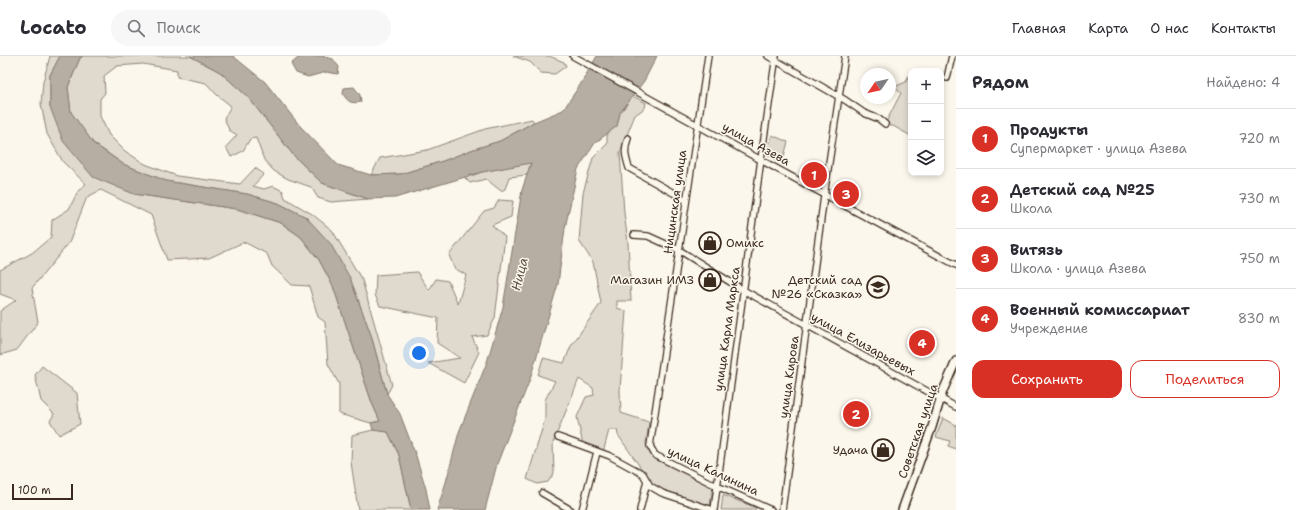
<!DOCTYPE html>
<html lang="ru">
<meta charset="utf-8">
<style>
:root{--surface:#fff;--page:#f7f7f7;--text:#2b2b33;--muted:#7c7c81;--line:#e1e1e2;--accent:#d93025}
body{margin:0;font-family:"Shantell Sans",sans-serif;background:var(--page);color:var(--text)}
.controls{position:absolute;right:12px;top:12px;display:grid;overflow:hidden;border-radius:8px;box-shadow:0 2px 6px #0003}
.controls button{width:36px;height:36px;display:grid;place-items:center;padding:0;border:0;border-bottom:1px solid var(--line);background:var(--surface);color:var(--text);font:20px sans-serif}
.compass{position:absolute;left:860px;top:12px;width:36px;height:36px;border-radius:50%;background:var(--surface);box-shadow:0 2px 6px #0003;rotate:236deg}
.scale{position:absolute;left:12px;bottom:10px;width:61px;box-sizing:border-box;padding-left:4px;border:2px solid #3b2a1e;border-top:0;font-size:11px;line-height:14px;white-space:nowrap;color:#3b2a1e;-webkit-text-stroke:3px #fbf7ec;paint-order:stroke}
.you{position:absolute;left:419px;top:297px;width:14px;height:14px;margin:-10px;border:3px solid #fff;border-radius:50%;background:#1a73e8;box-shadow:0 0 0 6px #1a73e833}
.badge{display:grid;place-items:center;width:26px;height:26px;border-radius:50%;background:var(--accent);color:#fff;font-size:13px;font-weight:700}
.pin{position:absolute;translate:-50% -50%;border:2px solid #fff;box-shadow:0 1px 4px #0006}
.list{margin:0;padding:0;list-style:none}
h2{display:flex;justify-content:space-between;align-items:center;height:52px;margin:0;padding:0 16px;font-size:17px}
h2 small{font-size:13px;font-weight:400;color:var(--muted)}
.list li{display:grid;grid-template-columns:26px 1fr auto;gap:12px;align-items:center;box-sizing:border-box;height:60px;padding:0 16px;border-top:1px solid var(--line)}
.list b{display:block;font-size:15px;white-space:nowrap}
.list p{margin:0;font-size:13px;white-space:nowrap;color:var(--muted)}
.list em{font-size:13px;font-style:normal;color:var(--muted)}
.actions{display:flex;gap:8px;padding:12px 16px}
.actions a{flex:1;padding:9px 0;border:1px solid var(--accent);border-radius:12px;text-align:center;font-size:14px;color:var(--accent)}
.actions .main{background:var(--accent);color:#fff}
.icon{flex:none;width:22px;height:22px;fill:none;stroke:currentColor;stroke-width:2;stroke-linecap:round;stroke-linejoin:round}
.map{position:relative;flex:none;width:956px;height:454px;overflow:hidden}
header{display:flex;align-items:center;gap:24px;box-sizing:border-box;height:56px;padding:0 20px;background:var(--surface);border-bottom:1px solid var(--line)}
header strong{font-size:19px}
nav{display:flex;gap:22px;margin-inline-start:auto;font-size:14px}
.search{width:280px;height:36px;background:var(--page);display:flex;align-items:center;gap:10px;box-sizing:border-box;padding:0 14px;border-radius:22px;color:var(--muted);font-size:15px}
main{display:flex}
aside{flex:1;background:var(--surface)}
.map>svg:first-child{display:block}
.green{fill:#dfd9ce;stroke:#8d8276}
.water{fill:#b6aea2;stroke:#85796d}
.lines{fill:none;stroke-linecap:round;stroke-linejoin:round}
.minor-casing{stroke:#3b2a1e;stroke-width:8}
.major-casing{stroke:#3b2a1e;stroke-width:10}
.minor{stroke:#fbf7ec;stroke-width:5.5}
.major{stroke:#fbf7ec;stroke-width:7}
.labels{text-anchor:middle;stroke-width:3;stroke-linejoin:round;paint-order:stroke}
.street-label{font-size:12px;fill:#3b2a1e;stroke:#fbf7ec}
.poi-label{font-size:12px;fill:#3b2a1e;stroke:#fbf7ec;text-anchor:end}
.water-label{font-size:13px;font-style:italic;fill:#605246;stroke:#fbf7ec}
</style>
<header>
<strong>Locato</strong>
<div class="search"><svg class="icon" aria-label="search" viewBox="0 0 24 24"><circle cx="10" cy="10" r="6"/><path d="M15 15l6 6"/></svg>Поиск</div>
<nav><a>Главная</a><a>Карта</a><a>О нас</a><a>Контакты</a></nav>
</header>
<main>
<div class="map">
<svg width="956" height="454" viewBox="0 0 956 454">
<rect width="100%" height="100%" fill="#fbf7ec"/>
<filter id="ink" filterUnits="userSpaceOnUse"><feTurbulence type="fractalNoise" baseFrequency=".025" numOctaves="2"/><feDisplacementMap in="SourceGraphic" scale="8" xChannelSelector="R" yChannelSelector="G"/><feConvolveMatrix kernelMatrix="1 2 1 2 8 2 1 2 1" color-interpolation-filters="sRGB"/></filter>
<g filter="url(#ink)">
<path class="green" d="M50 0H60L50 19V52L134 138 237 153 281 167 301 181 319 204 333 230 372 347 380 365 371 367 339 358V328L328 308 325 266 318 261 309 230 292 229 272 210 267 198 244 186 209 202 167 204 151 159 101 134 87 141 69 187 32 232 38 266 17 294 0 299V255L16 244 0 238V214L32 197 51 181 52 164 69 153 78 135 86 128 63 106 47 78 41 48 43 26Z
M83 0H190L220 16 248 41 294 100 322 127 368 143 331 146 318 142 311 131 288 123 274 115 264 104 256 82 250 83 243 95 231 101 226 91 237 79 229 74 224 62 231 50 217 39 206 27 177 21V14L143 8 117 10 104 20 105 37 100 43V60L109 79 125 95 145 108 177 120 240 128 255 112 264 118 253 130 264 133 273 130 283 135 285 142 312 158 332 174 362 224 392 329 387 338 371 279 350 222 306 161 278 147 247 138 166 125 123 108 92 86 71 57 68 31 80 2Z
M513 0H549L564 6 566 10 555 18 541 17 530 6Z
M910 16 911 17V80L893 70H890L886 66 901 37 894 31 906 26Z
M633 40 646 47 645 52 635 59 620 96 624 157 628 186 631 245H617V252L626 255 620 334 621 357 649 366 646 388 653 402 713 431 710 450 662 435 652 428 618 379 617 374H609L603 397 583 389 577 361 586 341 594 339 593 332 579 323 553 387 554 417 548 426 537 428 527 423 545 363V344L555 325 538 319 543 302 564 307 571 290 601 247 593 206 579 185 583 137 593 102 607 88V77L617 70 620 57Z
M532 63 534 66 500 85 474 93 443 105 401 118 371 119 380 102 427 94 485 73Z
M772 79 788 86 782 107 767 98Z
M531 106 527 119 509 121 505 133 501 135 486 123 470 127 465 122 482 116Z
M499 144 513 145 511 161 492 169 505 181 495 262 487 279 472 281 479 296 464 327 428 307 460 302 437 287 438 262 380 250 375 239 376 219 417 216 429 234 436 223 448 225 458 248 466 219 454 212 449 199 484 155 494 152Z
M42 310 77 337 80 368 59 379 50 365 54 358 41 345 35 319Z
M943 362 956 369V393L948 390 950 385 936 381Z
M373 374 388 376 399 399 411 454H358L351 406 352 379Z
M723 439 756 452 755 454H721Z"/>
<path class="water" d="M60 0H83L80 2 68 31 71 56 94 88 123 108 166 125 247 138 278 147 306 161 330 187 350 222 371 279 387 338 400 358 416 400 426 433 430 454H411L399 399 388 376 373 374 371 367 380 365 372 347 333 230 319 204 301 181 281 167 237 153 134 138 93 121 63 85 50 51V19Z
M190 0H233L265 26 300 70 338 109 371 119 401 118 443 105 474 93 500 85 534 66 563 54 580 29 597 0H657L644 25 620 57 617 70 595 87 578 113 565 172 558 228 530 323 497 408 485 454H437L446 426 459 376 487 306 503 251 522 134 531 107 482 116 395 142 368 143 322 127 294 100 248 41 220 16Z
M304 0H322L333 3 339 11 338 18 326 16 308 21 296 17 291 8 298 2Z
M354 31 360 39 361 46C351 48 348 46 343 38L344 32Z"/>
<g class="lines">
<g class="minor-casing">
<path id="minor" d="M573 0C700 71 827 141 956 209
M708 0C688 130 670 260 650 390L655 399 717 430 771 454
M768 0 845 44 864 57 879 63 885 68
M947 22 952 0
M628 82C624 94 625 99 629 112L686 144
M634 179 648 180 679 194 743 234 956 351
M558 381 610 400 643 418 650 430 662 437 713 454
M542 437 571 454
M582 454 597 396
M640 454 647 425
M714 454 761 103 776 0
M782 454 824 140 845 0"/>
</g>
<g class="major-casing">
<path id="major" d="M902 454 932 371 943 335 956 305"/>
</g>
<use href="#minor" class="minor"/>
<use href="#major" class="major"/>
</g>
</g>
<defs>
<g id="shop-ring" transform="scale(1.15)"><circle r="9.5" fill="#fbf7ec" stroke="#3b2a1e" stroke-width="1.5"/><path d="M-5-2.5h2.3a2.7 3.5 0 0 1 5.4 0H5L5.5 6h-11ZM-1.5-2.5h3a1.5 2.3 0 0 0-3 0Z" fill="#3b2a1e"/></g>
<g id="school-ring" transform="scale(1.15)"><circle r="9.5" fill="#fbf7ec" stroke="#3b2a1e" stroke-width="1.5"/><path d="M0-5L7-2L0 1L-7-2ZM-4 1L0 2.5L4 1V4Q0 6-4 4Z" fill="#3b2a1e"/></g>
</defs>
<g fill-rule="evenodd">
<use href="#shop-ring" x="710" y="187"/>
<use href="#shop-ring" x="710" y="224"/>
<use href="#school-ring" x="878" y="231"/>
<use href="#shop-ring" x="883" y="394"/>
</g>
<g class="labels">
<g class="street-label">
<text transform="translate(756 88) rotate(29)" y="4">улица Азева</text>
<text transform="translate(675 146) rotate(-82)" y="4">Ницинская улица</text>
<text transform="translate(727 273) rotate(-82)" y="4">улица Карла Маркса</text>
<text transform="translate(863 288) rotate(29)" y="4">улица Елизарьевых</text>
<text transform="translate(789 321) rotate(-82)" y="4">улица Кирова</text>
<text transform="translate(918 375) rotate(-71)" y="4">Советская улица</text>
<text transform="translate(713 415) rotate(25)" y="4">улица Калинина</text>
</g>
<g class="poi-label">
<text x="726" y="191" text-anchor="start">Омикс</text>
<text x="694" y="228">Магазин ИМЗ</text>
<text x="862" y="228">Детский сад<tspan x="862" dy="14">№26 «Сказка»</tspan></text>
<text x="868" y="398">Удача</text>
</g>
<g class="water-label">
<text transform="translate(519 218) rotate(-76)" y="5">Ница</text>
</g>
</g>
</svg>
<div class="controls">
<button>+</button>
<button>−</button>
<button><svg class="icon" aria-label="layers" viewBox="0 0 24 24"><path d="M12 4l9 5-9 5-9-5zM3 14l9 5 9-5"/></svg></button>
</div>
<svg class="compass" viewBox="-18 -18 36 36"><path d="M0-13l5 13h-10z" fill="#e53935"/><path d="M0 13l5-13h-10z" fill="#7c7c81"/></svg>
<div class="scale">100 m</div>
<div class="you"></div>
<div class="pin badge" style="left:814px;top:119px">1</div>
<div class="pin badge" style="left:856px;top:358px">2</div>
<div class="pin badge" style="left:846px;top:138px">3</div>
<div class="pin badge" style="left:922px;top:287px">4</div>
</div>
<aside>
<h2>Рядом<small>Найдено: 4</small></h2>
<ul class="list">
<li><span class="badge">1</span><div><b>Продукты</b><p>Супермаркет · улица Азева</p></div><em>720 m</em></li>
<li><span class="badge">2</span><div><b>Детский сад №25</b><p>Школа</p></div><em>730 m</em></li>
<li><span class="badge">3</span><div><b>Витязь</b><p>Школа · улица Азева</p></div><em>750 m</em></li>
<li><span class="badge">4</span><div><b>Военный комиссариат</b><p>Учреждение</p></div><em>830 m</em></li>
</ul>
<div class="actions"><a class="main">Сохранить</a><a>Поделиться</a></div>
</aside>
</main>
